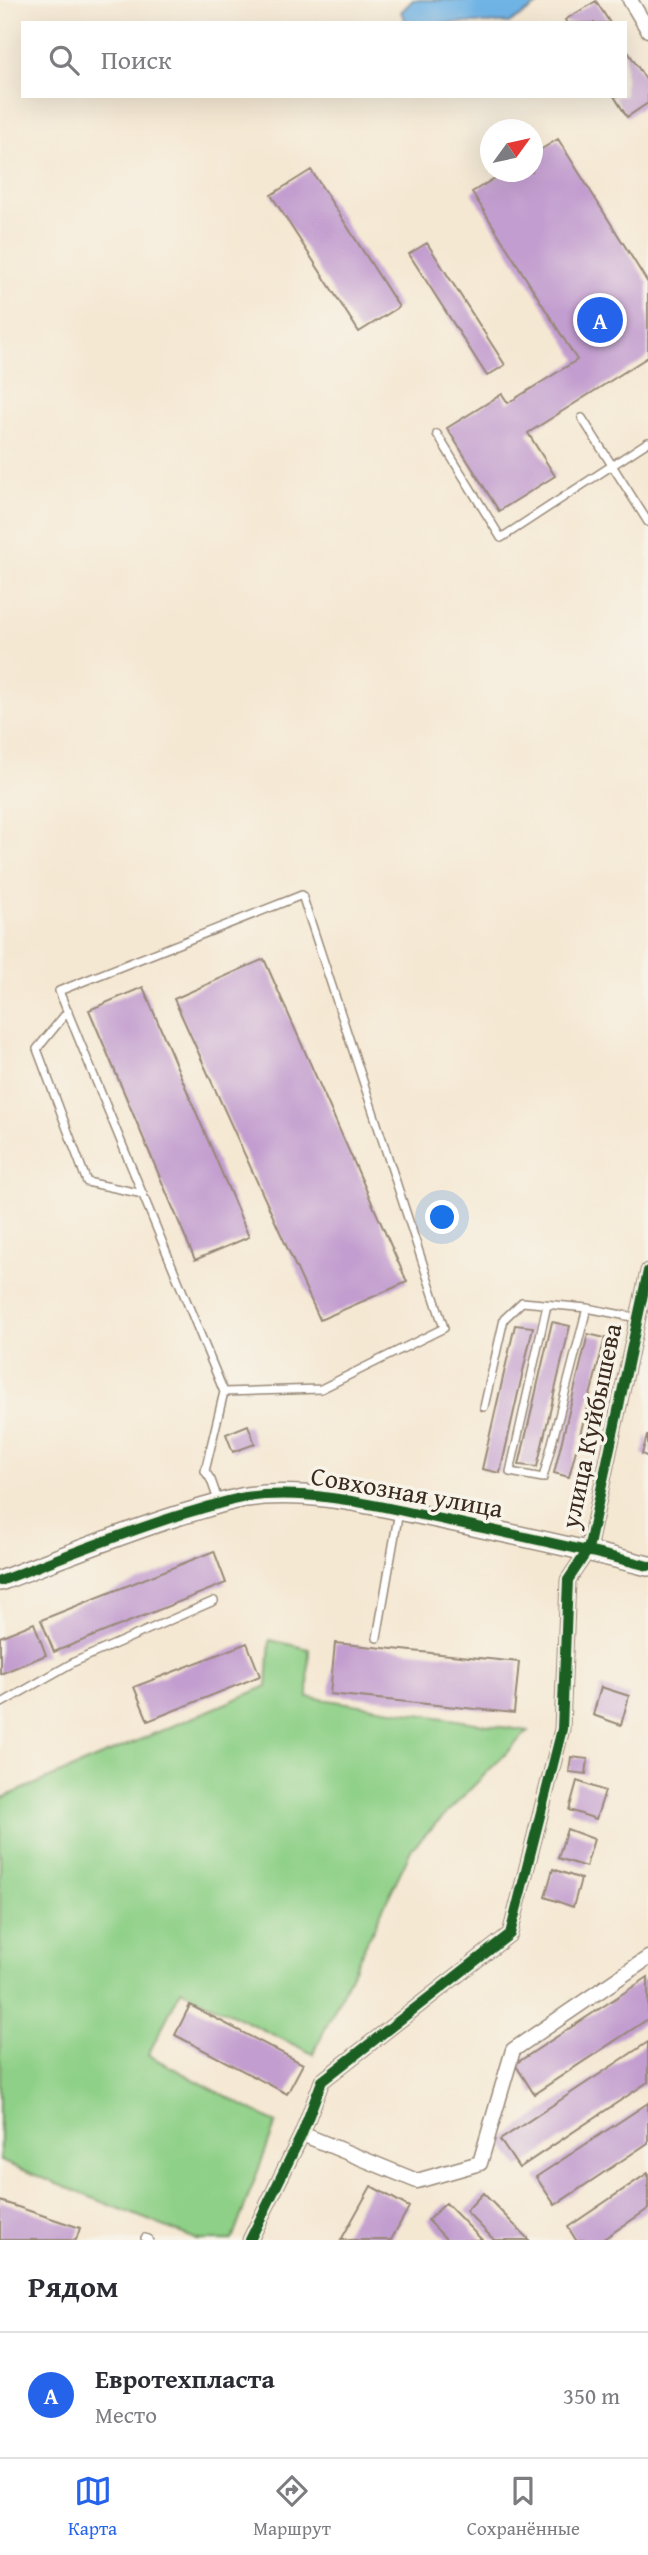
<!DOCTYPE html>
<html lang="ru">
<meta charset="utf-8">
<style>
:root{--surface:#fff;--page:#f7f7f7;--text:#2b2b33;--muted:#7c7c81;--line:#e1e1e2;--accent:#2563eb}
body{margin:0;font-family:"Gentium Book Plus",serif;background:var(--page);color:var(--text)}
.compass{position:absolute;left:480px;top:119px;width:63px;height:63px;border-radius:50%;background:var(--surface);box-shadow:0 7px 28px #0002;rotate:57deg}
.you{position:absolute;left:443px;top:1218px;width:24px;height:24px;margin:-18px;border:5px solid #fff;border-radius:50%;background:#1a73e8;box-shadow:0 0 0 10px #1a73e833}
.badge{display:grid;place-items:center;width:46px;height:46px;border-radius:50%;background:var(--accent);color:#fff;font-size:23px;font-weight:700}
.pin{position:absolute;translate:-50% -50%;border:4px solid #fff;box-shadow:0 2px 7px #0006}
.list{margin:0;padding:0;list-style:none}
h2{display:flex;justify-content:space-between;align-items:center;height:91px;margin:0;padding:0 28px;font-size:30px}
h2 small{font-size:23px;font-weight:400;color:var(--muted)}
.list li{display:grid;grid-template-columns:46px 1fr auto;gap:21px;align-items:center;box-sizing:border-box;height:126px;padding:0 28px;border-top:2px solid var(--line)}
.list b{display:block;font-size:26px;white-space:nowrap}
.list p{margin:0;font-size:23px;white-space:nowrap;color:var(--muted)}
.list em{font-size:23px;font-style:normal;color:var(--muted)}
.icon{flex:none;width:38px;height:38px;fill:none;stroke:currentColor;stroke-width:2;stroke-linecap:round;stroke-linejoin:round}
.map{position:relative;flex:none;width:648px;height:2240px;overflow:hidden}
.search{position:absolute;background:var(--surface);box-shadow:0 7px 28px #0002;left:21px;right:21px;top:21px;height:77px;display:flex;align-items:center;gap:18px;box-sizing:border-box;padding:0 24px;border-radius:0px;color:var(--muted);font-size:26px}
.sheet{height:217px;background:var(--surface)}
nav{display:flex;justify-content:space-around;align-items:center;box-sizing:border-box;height:98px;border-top:2px solid var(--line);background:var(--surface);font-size:19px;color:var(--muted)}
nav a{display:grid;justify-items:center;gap:4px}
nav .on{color:var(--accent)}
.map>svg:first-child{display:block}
.green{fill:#8ed087;stroke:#647d52;stroke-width:2}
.water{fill:#70b4e6;stroke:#566f82;stroke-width:2}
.building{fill:#c29dcf}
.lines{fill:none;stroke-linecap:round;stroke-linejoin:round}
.lane-casing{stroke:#988978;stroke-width:10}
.street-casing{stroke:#988978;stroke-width:17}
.secondary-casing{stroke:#988978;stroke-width:22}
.lane{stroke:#fff;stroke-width:7}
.street{stroke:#fff;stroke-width:14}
.secondary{stroke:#fff;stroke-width:19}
.cycleway-casing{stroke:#f7f3e8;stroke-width:15}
.cycleway{stroke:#1b5e20;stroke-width:10}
.labels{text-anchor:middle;stroke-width:7;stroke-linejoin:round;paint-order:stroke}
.street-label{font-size:26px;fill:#3b2a1e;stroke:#f7f3e8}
</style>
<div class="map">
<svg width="648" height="2240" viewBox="0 0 648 2240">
<rect width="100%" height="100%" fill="#f7f3e8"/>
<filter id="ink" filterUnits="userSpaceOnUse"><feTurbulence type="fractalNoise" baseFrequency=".0143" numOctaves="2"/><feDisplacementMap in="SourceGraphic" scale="14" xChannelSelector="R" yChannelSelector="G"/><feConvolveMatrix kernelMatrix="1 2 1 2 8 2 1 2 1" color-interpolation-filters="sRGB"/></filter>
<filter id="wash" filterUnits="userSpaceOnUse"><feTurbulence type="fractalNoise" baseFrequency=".00686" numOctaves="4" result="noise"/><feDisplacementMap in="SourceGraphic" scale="28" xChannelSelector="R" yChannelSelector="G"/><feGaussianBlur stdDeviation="1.57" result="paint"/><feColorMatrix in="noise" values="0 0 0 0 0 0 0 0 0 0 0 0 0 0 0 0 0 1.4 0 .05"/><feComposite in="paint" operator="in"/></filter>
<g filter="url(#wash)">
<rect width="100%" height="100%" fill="#f5e8d3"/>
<path class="green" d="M270 1640 309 1649 308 1697 528 1731 412 1848 313 2054 181 1990 148 2055 276 2123 232 2240H198L0 2161V1799L267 1686Z"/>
<path class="water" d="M413 0H545L510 23H407L401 12Z"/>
<g id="blocks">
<path class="building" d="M596 1 610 23H567L565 20Z
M625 47 648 83V103L627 117 614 96H625Z
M558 139 648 283V357L528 433 555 476 499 511 447 428 502 394 508 403 577 360 472 192 505 172H532V155Z
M311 170 399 307 359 332 271 195Z
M427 243 505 365 487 376 409 254Z
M264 959 407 1282 320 1320 174 999Z
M143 987 249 1237 195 1260 89 1010Z
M552 1322 570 1326 537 1467 519 1465Z
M515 1325 533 1327 500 1473 482 1469Z
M588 1334 605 1338 569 1477 554 1473Z
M248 1425 255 1444 233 1452 226 1434Z
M647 1436H648V1457L642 1454Z
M214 1551 226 1583 54 1652 41 1620Z
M34 1623 46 1655 0 1674V1637Z
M247 1643 260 1676 148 1721 134 1687Z
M335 1643 519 1662 514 1713 330 1694Z
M601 1687 629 1696 621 1725 593 1715Z
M571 1757 588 1759 586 1774 569 1772Z
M577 1781 605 1791 596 1819 569 1810Z
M567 1829 594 1839 586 1867 558 1858Z
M553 1869 581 1879 573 1907 545 1897Z
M648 1977V2019L534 2094 515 2064Z
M190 2005 303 2064 287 2094 175 2035Z
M648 2042V2082L519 2168 500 2140Z
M648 2103V2143L555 2205 536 2177Z
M648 2173V2209L602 2240H576L568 2227Z
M371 2186 409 2207 391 2240H341Z
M483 2193 529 2240H494L466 2211Z
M0 2201 80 2228 76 2240H0Z
M446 2203 482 2240H447L428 2220Z"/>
</g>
</g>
<g filter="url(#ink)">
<use href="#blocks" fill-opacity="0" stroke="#988978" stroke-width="2"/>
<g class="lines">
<g class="lane-casing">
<path id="lane" d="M582 418 648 522
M437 434 501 538 648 442
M68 1011 37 1049 87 1182 143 1194
M547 1305 510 1472 543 1478 587 1308
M484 1407 504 1319 522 1302 587 1308 637 1318
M219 1503 211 1480 205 1471 224 1392 321 1389 444 1328 302 895 59 991 224 1392
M377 1638 399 1511
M0 1704 74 1662 214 1601
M145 2238 149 2240"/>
</g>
<g class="street-casing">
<path id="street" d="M630 0 648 30
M302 2134 417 2181 480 2163 513 2050 648 1958
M250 2240 302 2134 322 2081 510 1934 562 1729 568 1580 588 1550 648 1271"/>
</g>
<g class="secondary-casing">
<path id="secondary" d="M0 1581C60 1558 119 1534 180 1515 202 1509 224 1501 246 1497 311 1488 378 1506 441 1519 510 1534 579 1548 648 1566"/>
</g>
<use href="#lane" class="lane"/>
<use href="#street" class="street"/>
<use href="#secondary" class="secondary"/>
<g class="cycleway-casing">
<path id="cycleway" d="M0 1581C60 1558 119 1534 180 1515 202 1509 224 1501 246 1497 311 1488 378 1506 441 1519 510 1534 579 1548 648 1566
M250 2240 302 2134 322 2081 510 1934 562 1729 568 1580 588 1550 648 1271"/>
</g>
<use href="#cycleway" class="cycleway"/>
</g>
</g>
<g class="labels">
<g class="street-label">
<text transform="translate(591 1426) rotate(-78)" y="9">улица Куйбышева</text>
<text transform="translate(407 1492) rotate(10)" y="9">Совхозная улица</text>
</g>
</g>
</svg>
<svg class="compass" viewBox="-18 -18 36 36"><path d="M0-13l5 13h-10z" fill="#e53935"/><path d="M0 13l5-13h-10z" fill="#7c7c81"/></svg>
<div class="you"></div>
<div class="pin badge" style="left:600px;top:320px">A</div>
<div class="search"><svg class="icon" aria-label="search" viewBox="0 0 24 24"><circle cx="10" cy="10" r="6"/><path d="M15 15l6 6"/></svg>Поиск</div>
</div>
<section class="sheet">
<h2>Рядом<small></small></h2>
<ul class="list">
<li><span class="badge">A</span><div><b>Евротехпласта</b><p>Место</p></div><em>350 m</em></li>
</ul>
</section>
<nav>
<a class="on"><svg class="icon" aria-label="map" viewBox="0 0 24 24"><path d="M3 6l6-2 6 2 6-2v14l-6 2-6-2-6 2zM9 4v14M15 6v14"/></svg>Карта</a>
<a><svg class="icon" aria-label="directions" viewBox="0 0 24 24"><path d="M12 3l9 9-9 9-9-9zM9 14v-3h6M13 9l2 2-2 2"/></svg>Маршрут</a>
<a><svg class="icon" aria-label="saved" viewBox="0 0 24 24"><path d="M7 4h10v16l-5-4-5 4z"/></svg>Сохранённые</a>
</nav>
